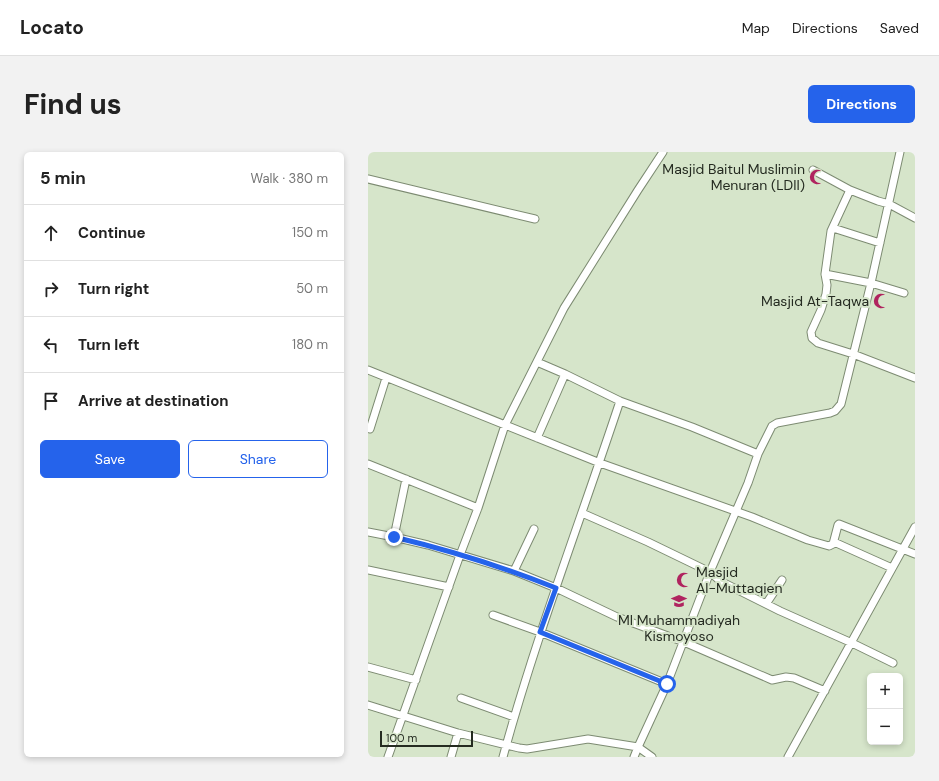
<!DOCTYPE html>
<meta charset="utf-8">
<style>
:root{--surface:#fff;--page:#f2f2f2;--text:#222;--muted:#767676;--line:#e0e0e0;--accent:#2563eb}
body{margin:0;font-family:"DM Sans",sans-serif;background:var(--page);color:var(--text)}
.controls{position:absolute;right:12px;bottom:12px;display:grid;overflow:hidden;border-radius:6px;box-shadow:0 2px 6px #0003}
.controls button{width:36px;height:36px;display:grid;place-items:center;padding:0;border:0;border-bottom:1px solid var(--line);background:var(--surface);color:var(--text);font:20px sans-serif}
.scale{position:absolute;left:12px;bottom:10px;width:93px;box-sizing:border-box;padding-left:4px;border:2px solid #252b21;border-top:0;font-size:11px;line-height:14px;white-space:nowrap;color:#252b21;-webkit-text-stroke:3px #d6e5ca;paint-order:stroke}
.stop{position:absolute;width:12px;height:12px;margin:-9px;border:3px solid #2563eb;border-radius:50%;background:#fff}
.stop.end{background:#2563eb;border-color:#fff;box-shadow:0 1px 4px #0008}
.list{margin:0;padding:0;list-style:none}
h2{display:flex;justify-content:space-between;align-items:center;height:52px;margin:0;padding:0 16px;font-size:17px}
h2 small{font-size:13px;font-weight:400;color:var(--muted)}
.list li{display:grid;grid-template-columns:26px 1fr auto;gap:12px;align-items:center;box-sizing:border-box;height:56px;padding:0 16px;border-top:1px solid var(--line)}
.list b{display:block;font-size:15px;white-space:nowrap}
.list em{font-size:13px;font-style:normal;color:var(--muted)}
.actions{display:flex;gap:8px;padding:12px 16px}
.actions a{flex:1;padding:9px 0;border:1px solid var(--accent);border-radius:6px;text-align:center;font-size:14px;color:var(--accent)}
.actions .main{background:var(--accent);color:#fff}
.icon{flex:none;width:22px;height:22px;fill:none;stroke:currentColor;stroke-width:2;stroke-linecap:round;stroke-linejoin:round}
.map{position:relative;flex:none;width:547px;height:605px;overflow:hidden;border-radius:6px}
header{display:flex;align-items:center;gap:24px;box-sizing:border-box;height:56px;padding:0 20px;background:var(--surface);border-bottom:1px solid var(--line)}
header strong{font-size:19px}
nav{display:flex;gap:22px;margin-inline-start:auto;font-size:14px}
.intro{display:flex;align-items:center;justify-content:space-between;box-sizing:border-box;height:96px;padding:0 24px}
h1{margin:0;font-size:28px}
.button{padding:10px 18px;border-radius:6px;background:var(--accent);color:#fff;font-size:14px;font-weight:700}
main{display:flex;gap:24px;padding:0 24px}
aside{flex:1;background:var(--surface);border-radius:6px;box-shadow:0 2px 6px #0003}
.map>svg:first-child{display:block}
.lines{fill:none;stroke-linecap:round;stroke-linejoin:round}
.minor-casing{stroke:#7d8b72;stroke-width:9}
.minor{stroke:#fff;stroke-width:7}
.route{stroke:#2563eb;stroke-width:5}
.labels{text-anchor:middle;stroke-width:4;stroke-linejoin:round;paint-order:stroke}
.poi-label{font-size:14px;fill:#252b21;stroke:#d6e5ca;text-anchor:end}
</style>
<header>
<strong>Locato</strong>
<nav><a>Map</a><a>Directions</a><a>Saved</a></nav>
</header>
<div class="intro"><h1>Find us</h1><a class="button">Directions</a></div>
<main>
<aside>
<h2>5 min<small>Walk · 380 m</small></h2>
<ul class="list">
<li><svg class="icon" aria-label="ahead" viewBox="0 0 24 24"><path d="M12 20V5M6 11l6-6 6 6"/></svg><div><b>Continue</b></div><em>150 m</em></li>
<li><svg class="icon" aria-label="right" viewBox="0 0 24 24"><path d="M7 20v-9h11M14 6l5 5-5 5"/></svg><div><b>Turn right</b></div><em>50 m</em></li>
<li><svg class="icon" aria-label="left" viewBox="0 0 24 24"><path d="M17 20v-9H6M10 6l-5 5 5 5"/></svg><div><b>Turn left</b></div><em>180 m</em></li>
<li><svg class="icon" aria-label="arrive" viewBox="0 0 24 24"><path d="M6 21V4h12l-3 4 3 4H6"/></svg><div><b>Arrive at destination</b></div></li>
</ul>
<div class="actions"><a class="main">Save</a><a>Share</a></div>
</aside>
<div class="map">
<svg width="547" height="605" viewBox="0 0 547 605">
<rect width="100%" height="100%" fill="#d6e5ca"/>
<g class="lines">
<g class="minor-casing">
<path id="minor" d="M445 18 482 38 510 49 521 52 547 66
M0 27 167 67
M482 38 463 79 457 122 459 133 458 142 453 158 443 180 444 186 450 191 485 202 547 226
M465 76 512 91
M457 122 503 131 536 141
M169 210 197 222 252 249 324 275 390 302
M0 218 232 311 384 365 440 388 461 394 465 392 470 373 471 372 547 402
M2 277 18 226
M169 286 197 222
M0 312 110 356
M214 361 280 390 342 420 352 429 412 459 484 491 525 511
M0 380 26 385 38 327
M26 385 60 393 146 419 188 436 249 465 316 490 404 528 418 525 426 526 457 539
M466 390 524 416
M0 418 81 435
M146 419 166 377
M398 452 414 428
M125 463 172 480 299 532
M0 515 48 528
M93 546 146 565
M0 553 90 581 151 596 159 597 220 587 270 595 266 605
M20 605 92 403 110 356 137 273 196 156 270 38 295 0
M83 605 90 581
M135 605C168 484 213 367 252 249
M284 605 270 595 299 532 342 420 380 331 390 302 404 274 409 271 462 261 467 259 473 252 503 131 532 0
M420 605 547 375"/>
</g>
<use href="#minor" class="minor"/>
</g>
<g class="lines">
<path class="route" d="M26 385C81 398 135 415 188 436L172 480 299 532"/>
</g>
<defs>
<g id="mosque-bare" transform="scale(1.2)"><path d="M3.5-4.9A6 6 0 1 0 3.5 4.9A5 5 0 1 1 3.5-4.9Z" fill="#b0245f" stroke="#d6e5ca" stroke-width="2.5" paint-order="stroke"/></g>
<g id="school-bare" transform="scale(1.2)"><path d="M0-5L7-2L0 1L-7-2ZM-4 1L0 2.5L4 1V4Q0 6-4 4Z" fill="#b0245f" stroke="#d6e5ca" stroke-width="2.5" paint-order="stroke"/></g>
</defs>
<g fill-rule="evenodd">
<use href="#mosque-bare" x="449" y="25"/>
<use href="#mosque-bare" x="513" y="149"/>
<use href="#mosque-bare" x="316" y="428"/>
<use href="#school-bare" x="311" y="449"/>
</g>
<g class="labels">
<g class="poi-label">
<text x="437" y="22">Masjid Baitul Muslimin<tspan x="437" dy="16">Menuran (LDII)</tspan></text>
<text x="501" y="154">Masjid At-Taqwa</text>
<text x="328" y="425" text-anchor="start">Masjid<tspan x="328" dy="16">Al-Muttaqien</tspan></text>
<text x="311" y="473" text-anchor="middle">MI Muhammadiyah<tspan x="311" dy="16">Kismoyoso</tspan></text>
</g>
</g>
</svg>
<div class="controls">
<button>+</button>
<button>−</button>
</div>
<div class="scale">100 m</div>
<div class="stop" style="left:299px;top:532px"></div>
<div class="stop end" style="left:26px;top:385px"></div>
</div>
</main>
